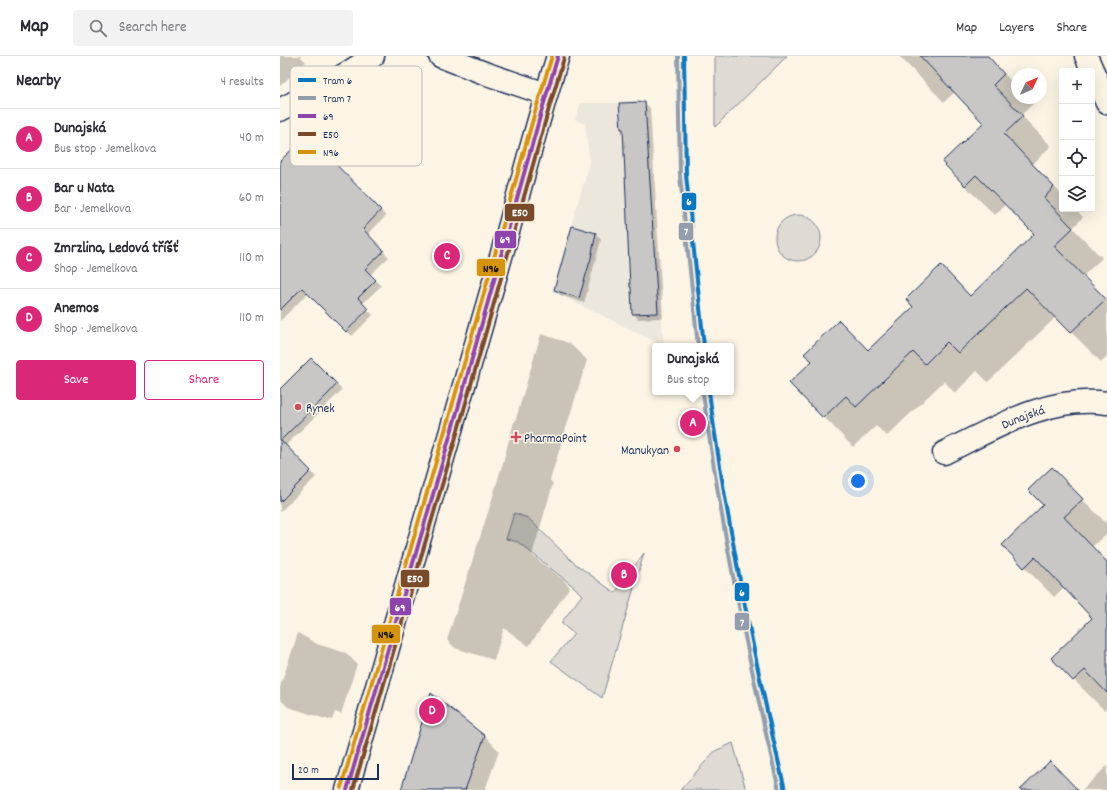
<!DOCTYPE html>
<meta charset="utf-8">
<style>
:root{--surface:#fff;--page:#f2f2f3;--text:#2b2b33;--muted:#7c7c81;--line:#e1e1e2;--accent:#db2777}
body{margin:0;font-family:Dekko,sans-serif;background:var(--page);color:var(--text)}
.controls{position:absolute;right:12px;top:12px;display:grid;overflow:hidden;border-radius:4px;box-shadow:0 4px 16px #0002}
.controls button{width:36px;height:36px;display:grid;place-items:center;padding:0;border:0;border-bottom:1px solid var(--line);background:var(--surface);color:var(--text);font:20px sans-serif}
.compass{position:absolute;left:731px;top:12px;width:36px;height:36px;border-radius:50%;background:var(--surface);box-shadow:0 4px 16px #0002;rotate:46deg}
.scale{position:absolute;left:12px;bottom:10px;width:87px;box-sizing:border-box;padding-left:4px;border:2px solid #1b2f5e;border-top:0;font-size:11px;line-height:14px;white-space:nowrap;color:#1b2f5e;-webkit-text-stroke:3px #fcf5e5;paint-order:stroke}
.you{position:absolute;left:578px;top:425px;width:14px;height:14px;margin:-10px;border:3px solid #fff;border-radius:50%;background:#1a73e8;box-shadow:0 0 0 6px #1a73e833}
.badge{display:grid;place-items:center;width:26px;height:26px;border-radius:50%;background:var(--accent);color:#fff;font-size:13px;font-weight:700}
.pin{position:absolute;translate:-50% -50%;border:2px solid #fff;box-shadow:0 1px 4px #0006}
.popup{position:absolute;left:372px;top:287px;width:82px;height:52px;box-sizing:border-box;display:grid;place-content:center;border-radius:4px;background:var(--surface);filter:drop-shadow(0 1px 3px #0005);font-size:13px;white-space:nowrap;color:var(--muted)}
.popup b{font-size:15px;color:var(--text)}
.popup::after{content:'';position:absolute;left:50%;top:100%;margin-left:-8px;border:8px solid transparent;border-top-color:var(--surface)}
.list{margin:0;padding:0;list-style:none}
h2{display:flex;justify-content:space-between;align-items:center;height:52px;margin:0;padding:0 16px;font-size:17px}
h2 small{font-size:13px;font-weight:400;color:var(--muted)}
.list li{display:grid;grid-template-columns:26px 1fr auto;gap:12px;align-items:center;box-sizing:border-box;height:60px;padding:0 16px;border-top:1px solid var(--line)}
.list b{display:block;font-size:15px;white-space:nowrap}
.list p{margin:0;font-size:13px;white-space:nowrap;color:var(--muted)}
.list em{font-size:13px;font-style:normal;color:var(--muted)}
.actions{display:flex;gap:8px;padding:12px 16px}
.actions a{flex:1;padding:9px 0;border:1px solid var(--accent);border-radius:4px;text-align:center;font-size:14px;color:var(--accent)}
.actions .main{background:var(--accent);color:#fff}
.icon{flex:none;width:22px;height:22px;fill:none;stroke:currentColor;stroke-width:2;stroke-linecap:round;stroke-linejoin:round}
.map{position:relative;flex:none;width:827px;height:734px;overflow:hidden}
header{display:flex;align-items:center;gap:24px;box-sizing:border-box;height:56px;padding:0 20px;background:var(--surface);border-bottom:1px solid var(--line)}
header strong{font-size:19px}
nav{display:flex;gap:22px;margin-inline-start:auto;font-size:14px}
.search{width:280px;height:36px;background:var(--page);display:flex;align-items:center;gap:10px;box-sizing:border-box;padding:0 14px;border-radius:4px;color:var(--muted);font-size:15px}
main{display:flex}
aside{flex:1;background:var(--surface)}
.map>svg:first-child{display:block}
.built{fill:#ece7dc}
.green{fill:#dfdbd4;stroke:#7d8599}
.shadow{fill:#0003}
.building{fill:#c8c7c6;stroke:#1b2f5e}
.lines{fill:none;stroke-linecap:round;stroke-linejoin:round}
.minor-casing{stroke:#1b2f5e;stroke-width:25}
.tertiary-casing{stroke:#1b2f5e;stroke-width:25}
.minor{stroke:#fcf5e5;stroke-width:22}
.tertiary{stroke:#fcf5e5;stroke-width:22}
.bus-1-casing{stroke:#fcf5e5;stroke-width:7}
.bus-2-casing{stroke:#fcf5e5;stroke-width:7}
.bus-3-casing{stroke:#fcf5e5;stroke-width:7}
.bus-1{stroke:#8e44ad;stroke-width:4}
.bus-2{stroke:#7a4b2a;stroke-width:4}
.bus-3{stroke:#d6940e;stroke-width:4}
.tram-1-casing{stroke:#fcf5e5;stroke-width:7}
.tram-2-casing{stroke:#fcf5e5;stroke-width:7}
.tram-1{stroke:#0777c1;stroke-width:4}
.tram-2{stroke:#939dac;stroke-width:4}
.poi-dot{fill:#d1495b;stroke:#fcf5e5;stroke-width:1.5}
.labels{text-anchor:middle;stroke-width:3;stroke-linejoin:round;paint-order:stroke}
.poi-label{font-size:13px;fill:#1b2f5e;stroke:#fcf5e5;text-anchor:start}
.street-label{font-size:13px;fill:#1b2f5e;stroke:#fcf5e5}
.key{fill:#fcf5e5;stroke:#b8babc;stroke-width:1}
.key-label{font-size:11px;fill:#1b2f5e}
.line-badge{stroke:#fcf5e5;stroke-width:1.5}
.badge-label{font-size:11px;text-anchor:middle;font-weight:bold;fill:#fff}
.pale-badge-label{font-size:11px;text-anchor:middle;font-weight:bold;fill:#111}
</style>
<header>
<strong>Map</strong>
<div class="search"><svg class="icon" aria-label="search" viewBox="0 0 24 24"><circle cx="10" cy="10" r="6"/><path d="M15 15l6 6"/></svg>Search here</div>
<nav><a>Map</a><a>Layers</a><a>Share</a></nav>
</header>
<main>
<aside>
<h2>Nearby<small>4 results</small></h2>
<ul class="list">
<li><span class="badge">A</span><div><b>Dunajská</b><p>Bus stop · Jemelkova</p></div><em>40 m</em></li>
<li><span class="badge">B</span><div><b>Bar u Nata</b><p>Bar · Jemelkova</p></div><em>60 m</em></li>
<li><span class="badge">C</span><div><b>Zmrzlina, Ledová tříšť</b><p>Shop · Jemelkova</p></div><em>110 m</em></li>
<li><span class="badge">D</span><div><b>Anemos</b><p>Shop · Jemelkova</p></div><em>110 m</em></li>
</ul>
<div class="actions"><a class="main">Save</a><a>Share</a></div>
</aside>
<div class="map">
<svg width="827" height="734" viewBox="0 0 827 734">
<rect width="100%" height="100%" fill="#fcf5e5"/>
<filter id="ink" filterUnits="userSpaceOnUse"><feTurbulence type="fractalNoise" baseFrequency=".025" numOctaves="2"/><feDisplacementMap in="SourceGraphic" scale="8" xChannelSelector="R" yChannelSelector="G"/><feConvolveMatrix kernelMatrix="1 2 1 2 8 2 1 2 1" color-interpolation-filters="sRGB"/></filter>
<g filter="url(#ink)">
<path class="built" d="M365 44 381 255 384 290 272 235 291 169 310 107 305 68 295 64 301 47H337Z"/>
<path class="green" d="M435 0H507L435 71Z
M495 182a23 23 0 1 1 46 0a23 23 0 1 1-46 0Z
M234 457 248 462 293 506 335 537 364 497 322 642 271 605 294 578 281 567 302 539 294 531 238 486 226 483Z
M453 687 466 734H401V733L435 695Z"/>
<path class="shadow" d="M0 0H20L26 6 0 30Z
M619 0H707L737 31V42H747L753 48 741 59 771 90 753 108 782 139V153H795L803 161 793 172 822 202 803 220 827 245V300L821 306 776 261 708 326 697 315 675 337 664 325 607 380 596 370 573 391 544 361 589 295 691 241 755 178 726 148 715 159 685 130 704 67 675 36 664 46Z
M365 47 370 52 383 262 358 263 353 257 344 75 342 73Z
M27 80 106 160 87 179 109 201 90 219 101 230 82 248 93 259 72 280 28 237 0 265V106Z
M316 178 321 184 304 247 280 239 275 234Z
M261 278 289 287 307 304 270 424 273 428 252 499 281 522 290 531 249 590 224 572 214 604 175 592 167 584 210 450 224 403V402L234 366H235Z
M31 303 62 334 5 390 36 421 0 456V334Z
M801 442 827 468V477L812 491 827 506V651L824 654 772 602 813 562 784 531 774 541 723 489Z
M18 577 37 588 66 597 77 608 61 658 55 656 52 664 50 663 49 664 8 651 0 643V631Z
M205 680 219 695 205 734H122Z
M827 710V734H802Z"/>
<path class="building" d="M640 0H708L724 18 713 29 743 60 724 78 774 131 764 142 793 172 774 190 826 243 790 277 746 232 678 297 667 286 645 308 633 296 576 351 566 340 543 362 509 327 532 305 524 298 559 264 588 294 633 251 626 243 661 209 690 240 754 178 696 119 685 130 662 106 703 67Z
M365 46 378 257 352 258 351 231H350L343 73H341L339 47Z
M27 79 101 154 83 173 104 195 85 213 96 224 78 242 88 253 66 276 22 232 0 254V105Z
M292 170 316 177 311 202 299 242 274 234Z
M31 302 57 328 48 338 1 384 31 415 0 446V333Z
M772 411 803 443 784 461 827 506V637L805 614 793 625 771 602 812 562 755 501 744 512 722 489 763 449 748 434Z
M151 637 205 680 185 734H121Z
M770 705 798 734H740Z"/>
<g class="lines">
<g class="minor-casing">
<g id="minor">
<path d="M160 0 207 18 266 38"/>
<path d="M806 0 827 47"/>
<path d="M0 54C32 37 64 21 93 0"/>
<path id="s1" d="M664 397C715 372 768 339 827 347"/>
</g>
</g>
<g class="tertiary-casing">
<path id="tertiary" d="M67 734C116 566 165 398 213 229 235 153 254 76 278 0"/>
</g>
<use href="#minor" class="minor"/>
<use href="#tertiary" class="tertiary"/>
<g class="bus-1-casing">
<path id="bus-1" d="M67 734 177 356 261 57 278 0"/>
</g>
<g class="bus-2-casing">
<path id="bus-2" d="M73 734 183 357 267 59 284 2"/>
</g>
<g class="bus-3-casing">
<path id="bus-3" d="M61 732 171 354 255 56 272 0"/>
</g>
<use href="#bus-1" class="bus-1"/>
<use href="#bus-2" class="bus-2"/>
<use href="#bus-3" class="bus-3"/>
<g class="tram-1-casing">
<path id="tram-1" d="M404 0 406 119 424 290
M429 336C447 470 474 602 505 734"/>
</g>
<g class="tram-2-casing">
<path id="tram-2" d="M398 0 400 120 418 290
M423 337C441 471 468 603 499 734"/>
</g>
<use href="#tram-1" class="tram-1"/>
<use href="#tram-2" class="tram-2"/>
</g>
</g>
<g class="poi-dot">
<circle cx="18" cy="351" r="4"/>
<path d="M234 375h4v4h4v4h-4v4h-4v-4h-4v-4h4z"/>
<circle cx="397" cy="393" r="4"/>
</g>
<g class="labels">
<g class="poi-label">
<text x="26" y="356">Rynek</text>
<text x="244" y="386">PharmaPoint</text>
<text x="389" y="398" text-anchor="end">Manukyan</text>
</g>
<g class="street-label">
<text dy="5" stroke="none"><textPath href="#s1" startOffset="87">Dunajská</textPath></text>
</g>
</g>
<rect x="10" y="10" width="132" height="100" rx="6" class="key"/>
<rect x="18" y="22" width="18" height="4" fill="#0777c1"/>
<rect x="18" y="40" width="18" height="4" fill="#939dac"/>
<rect x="18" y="58" width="18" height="4" fill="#8e44ad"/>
<rect x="18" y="76" width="18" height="4" fill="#7a4b2a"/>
<rect x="18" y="94" width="18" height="4" fill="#d6940e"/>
<g class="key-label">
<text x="43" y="28">Tram 6</text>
<text x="43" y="46">Tram 7</text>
<text x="43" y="64">69</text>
<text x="43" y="82">E50</text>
<text x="43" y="100">N96</text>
</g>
<g class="line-badge">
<rect x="401" y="136" width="16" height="19" rx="4" fill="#0777c1"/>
<rect x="224" y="147" width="31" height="19" rx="4" fill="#7a4b2a"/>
<rect x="398" y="166" width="16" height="19" rx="4" fill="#939dac"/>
<rect x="214" y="174" width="23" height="19" rx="4" fill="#8e44ad"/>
<rect x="196" y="202" width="30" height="19" rx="4" fill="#d6940e"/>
<rect x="120" y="513" width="30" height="19" rx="4" fill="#7a4b2a"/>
<rect x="454" y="526" width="16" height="20" rx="4" fill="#0777c1"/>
<rect x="109" y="541" width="23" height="19" rx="4" fill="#8e44ad"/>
<rect x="454" y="556" width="16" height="19" rx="4" fill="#939dac"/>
<rect x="91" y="568" width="30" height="20" rx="4" fill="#d6940e"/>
</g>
<g class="badge-label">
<text x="409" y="149">6</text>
<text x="240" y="160">E50</text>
<text x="406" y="179">7</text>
<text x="225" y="187">69</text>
<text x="135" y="526">E50</text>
<text x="462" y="540">6</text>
<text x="120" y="555">69</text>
<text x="462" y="570">7</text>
</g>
<g class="pale-badge-label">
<text x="211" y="216">N96</text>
<text x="106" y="582">N96</text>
</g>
</svg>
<div class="controls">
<button>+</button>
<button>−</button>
<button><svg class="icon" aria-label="locate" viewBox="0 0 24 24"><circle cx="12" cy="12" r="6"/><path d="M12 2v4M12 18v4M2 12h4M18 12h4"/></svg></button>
<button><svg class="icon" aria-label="layers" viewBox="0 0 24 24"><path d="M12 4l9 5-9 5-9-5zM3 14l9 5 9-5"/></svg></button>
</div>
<svg class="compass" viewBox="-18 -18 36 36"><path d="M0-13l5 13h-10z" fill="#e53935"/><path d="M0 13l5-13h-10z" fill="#7c7c81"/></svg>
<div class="scale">20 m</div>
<div class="you"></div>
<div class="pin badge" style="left:413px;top:367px">A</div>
<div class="popup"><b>Dunajská</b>Bus stop</div>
<div class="pin badge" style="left:344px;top:519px">B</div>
<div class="pin badge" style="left:167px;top:200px">C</div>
<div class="pin badge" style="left:152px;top:655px">D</div>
</div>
</main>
